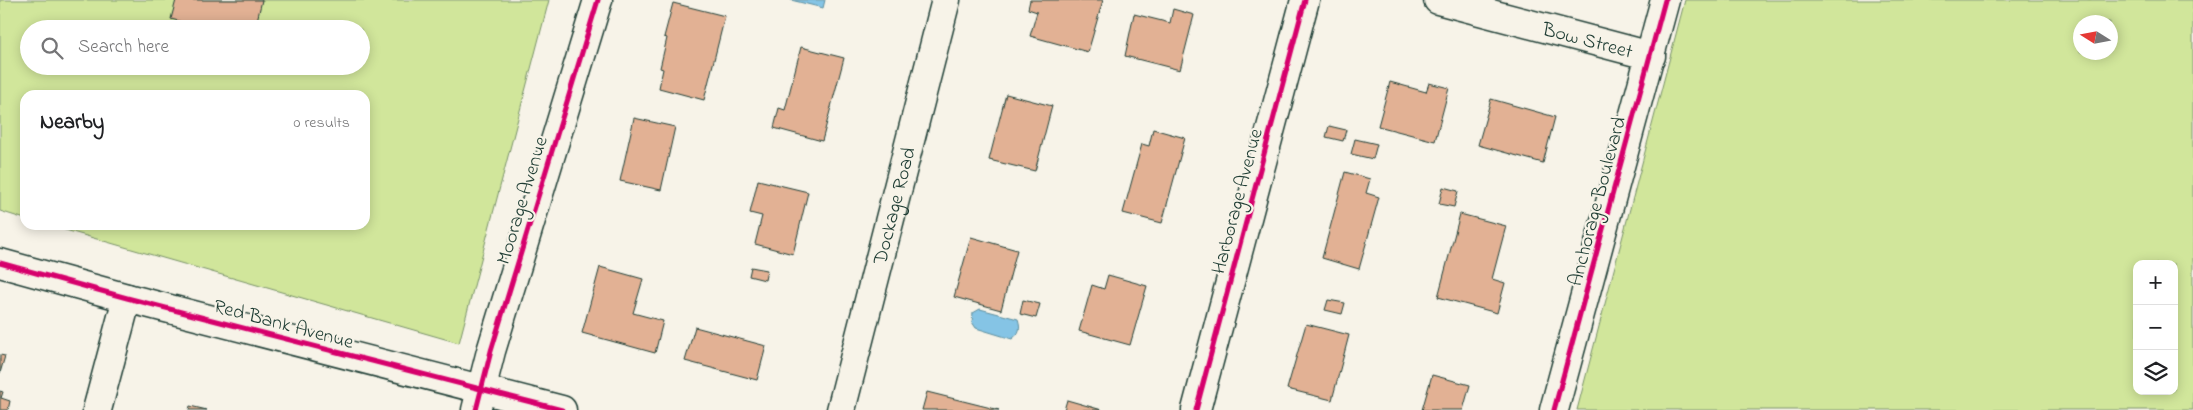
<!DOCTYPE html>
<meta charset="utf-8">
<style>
:root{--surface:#fff;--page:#f6f6f6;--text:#202124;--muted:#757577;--line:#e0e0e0}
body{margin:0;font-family:"Indie Flower",sans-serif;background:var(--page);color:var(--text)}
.controls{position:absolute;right:15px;bottom:15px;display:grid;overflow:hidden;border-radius:10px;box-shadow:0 2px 12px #0003}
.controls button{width:45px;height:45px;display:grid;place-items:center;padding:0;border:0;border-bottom:1px solid var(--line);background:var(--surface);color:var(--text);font:25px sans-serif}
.compass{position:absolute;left:2073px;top:15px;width:45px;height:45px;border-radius:50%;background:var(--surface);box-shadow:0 2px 12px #0003;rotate:281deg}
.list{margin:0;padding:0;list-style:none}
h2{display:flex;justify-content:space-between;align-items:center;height:65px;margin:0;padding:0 20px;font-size:21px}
h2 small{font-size:16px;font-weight:400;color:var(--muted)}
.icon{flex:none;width:28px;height:28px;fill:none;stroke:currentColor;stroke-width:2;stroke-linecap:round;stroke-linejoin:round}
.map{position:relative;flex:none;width:2193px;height:410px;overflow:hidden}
.search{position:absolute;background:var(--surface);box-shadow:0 2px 12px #0003;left:20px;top:20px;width:350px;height:55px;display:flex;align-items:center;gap:12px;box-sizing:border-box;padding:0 18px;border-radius:28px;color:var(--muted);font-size:19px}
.panel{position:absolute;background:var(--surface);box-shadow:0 2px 12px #0003;left:20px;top:90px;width:350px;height:140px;border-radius:15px}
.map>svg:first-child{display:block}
.green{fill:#d1e69b;stroke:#789268;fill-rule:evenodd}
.water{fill:#85c4e5;stroke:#5c8e9e}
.building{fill:#e2b194;stroke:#1f3d34}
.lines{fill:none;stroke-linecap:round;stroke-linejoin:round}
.minor-casing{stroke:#1f3d34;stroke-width:31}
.minor{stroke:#f7f3e8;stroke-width:28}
.cycleway-casing{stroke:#f7f3e8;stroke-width:8}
.cycleway{stroke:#d6006c;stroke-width:5}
.labels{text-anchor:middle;stroke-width:4.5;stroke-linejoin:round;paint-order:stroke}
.street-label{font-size:20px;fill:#1f3d34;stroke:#f7f3e8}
</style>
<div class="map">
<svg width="2193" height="410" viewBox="0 0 2193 410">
<rect width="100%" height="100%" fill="#f7f3e8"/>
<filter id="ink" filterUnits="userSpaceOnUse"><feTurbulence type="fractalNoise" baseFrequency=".02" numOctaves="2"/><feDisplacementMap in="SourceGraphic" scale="10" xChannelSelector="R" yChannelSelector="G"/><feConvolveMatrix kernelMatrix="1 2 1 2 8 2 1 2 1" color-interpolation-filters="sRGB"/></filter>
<g filter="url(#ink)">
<path class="green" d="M0 0H549L459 343 48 225H365V95H25V219L0 211ZM29 29H361V66H29Z
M1685 0H2193V410H1577ZM2110 22V52H2080V22ZM2137 264H2174V391H2137Z"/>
<path class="water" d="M791 0H825L823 8Z
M980 309 1018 319C1021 328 1020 333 1012 339L976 328 972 322 973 313Z"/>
<path class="building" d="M176 0H262L255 29H208L171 19Z
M1030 0H1103L1088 52 1030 36 1037 12 1028 9Z
M673 3 725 16 704 100 659 88 663 69 660 68 667 38 664 37Z
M1173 9 1194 15 1180 70 1125 56 1134 14 1170 23Z
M801 47 844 58 822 141 774 128 779 108 785 110Z
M1390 82 1426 92 1429 83 1449 88 1435 141 1378 126Z
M1006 94 1052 106 1035 171 989 160Z
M1491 99 1555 117 1543 163 1478 145Z
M634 118 675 127 661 190 620 181Z
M1329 126 1346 130 1343 141 1326 137Z
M1153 129 1185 138 1162 223 1123 213 1142 144 1149 146Z
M1355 139 1377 144 1373 159 1351 154Z
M1345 172 1370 179 1366 193 1379 197 1359 269 1322 258Z
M758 180 808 192 793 254 755 244 762 216 750 213Z
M1443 187 1458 191 1454 207 1439 204Z
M1460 214 1506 226 1492 279 1505 283 1497 313 1438 297Z
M971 237 1017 250 1001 310 954 297Z
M600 267 643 279 633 313 663 321 655 353 582 333Z
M751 267 767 270 765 280 749 276Z
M1108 275 1147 286 1130 345 1079 331 1092 285 1104 289Z
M1023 300 1040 304 1036 318 1020 314Z
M1328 300 1345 303 1342 314 1325 310Z
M1306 324 1349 335 1332 400 1287 389Z
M695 327 766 346 757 380 685 361Z
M0 355 5 356 0 373Z
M1432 375 1470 385 1463 410H1422Z
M0 391 3 392 1 398 10 401 8 410H0Z
M927 392 999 410H922Z
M1067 400 1102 410H1064Z
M190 406 207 410H189Z"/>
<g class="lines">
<g class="minor-casing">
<g id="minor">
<path id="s1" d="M1438 0 1651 56"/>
<path d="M0 263 127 298 562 410"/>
<path d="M97 410 127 298"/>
<path d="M476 410 491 351 598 0"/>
<path id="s2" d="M841 410 946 0"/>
<path d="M1196 410 1305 0"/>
<path d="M1554 410 1665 0"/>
</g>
</g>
<use href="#minor" class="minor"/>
<g class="cycleway-casing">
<path id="cycleway" d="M0 263 127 298 562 410
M476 410 491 351 598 0
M1196 410 1305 0
M1554 410 1665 0"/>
</g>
<use href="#cycleway" class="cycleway"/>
</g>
</g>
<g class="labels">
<g class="street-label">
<text dy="7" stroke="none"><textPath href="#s1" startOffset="155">Bow Street</textPath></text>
<text transform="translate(521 200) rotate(-73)" y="7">Moorage Avenue</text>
<text transform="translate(1236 201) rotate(-75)" y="7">Harborage Avenue</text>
<text transform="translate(1596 201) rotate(-75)" y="7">Anchorage Boulevard</text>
<text dy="7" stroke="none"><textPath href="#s2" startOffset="211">Dockage Road</textPath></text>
<text transform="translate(284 323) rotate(15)" y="7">Red Bank Avenue</text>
</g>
</g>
</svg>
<div class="controls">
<button>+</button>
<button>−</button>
<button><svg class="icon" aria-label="layers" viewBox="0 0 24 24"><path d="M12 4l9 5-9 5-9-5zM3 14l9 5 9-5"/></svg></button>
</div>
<svg class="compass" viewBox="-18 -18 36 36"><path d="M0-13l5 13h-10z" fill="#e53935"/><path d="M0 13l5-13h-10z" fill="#757577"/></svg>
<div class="search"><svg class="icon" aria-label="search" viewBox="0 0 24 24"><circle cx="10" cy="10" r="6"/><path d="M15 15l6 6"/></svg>Search here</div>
<section class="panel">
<h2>Nearby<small>0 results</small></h2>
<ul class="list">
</ul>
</section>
</div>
